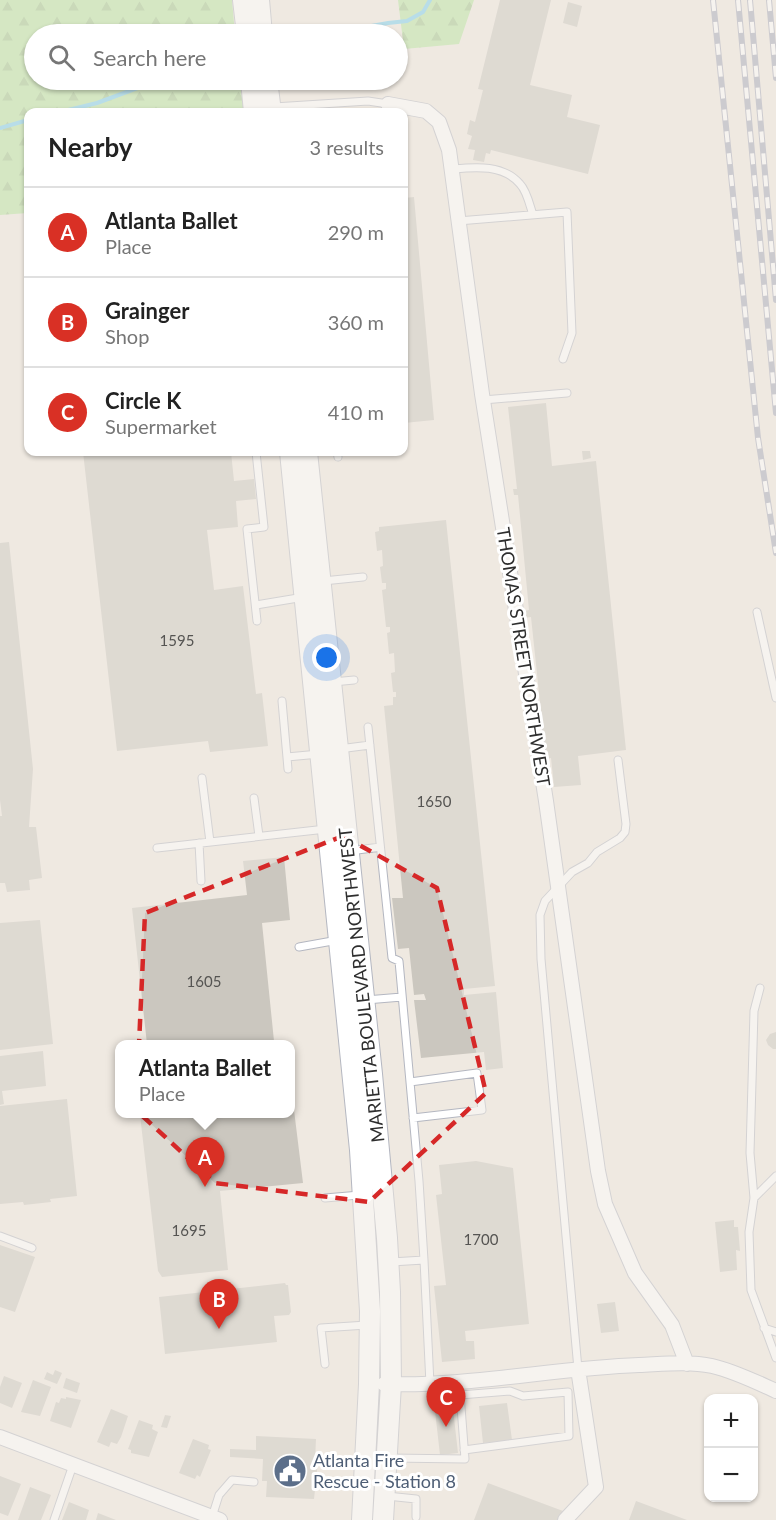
<!DOCTYPE html>
<meta charset="utf-8">
<style>
:root{--surface:#fff;--page:#f6f6f6;--text:#222;--muted:#767676;--line:#e0e0e0;--accent:#d93025}
body{margin:0;font-family:Lato,sans-serif;background:var(--page);color:var(--text)}
.controls{position:absolute;right:18px;bottom:18px;display:grid;overflow:hidden;border-radius:12px;box-shadow:0 2px 4px #0004}
.controls button{width:54px;height:54px;display:grid;place-items:center;padding:0;border:0;border-bottom:2px solid var(--line);background:var(--surface);color:var(--text);font:30px sans-serif}
.you{position:absolute;left:327px;top:658px;width:21px;height:21px;margin:-15px;border:4px solid #fff;border-radius:50%;background:#1a73e8;box-shadow:0 0 0 9px #1a73e833}
.badge{display:grid;place-items:center;width:39px;height:39px;border-radius:50%;background:var(--accent);color:#fff;font-size:20px;font-weight:700}
.pin{position:absolute;translate:-50% -50px;filter:drop-shadow(0 2px 3px #0008)}
.pin::after{content:'';position:absolute;top:32px;width:21px;height:18px;background:inherit;clip-path:polygon(0 0,100% 0,50% 100%)}
.popup{position:absolute;left:115px;top:1040px;width:180px;height:78px;box-sizing:border-box;display:grid;place-content:center;border-radius:12px;background:var(--surface);filter:drop-shadow(0 2px 4px #0005);font-size:20px;white-space:nowrap;color:var(--muted)}
.popup b{font-size:22px;color:var(--text)}
.popup::after{content:'';position:absolute;left:50%;top:100%;margin-left:-12px;border:12px solid transparent;border-top-color:var(--surface)}
.list{margin:0;padding:0;list-style:none}
h2{display:flex;justify-content:space-between;align-items:center;height:78px;margin:0;padding:0 24px;font-size:26px}
h2 small{font-size:20px;font-weight:400;color:var(--muted)}
.list li{display:grid;grid-template-columns:39px 1fr auto;gap:18px;align-items:center;box-sizing:border-box;height:90px;padding:0 24px;border-top:2px solid var(--line)}
.list b{display:block;font-size:22px;white-space:nowrap}
.list p{margin:0;font-size:20px;white-space:nowrap;color:var(--muted)}
.list em{font-size:20px;font-style:normal;color:var(--muted)}
.icon{flex:none;width:33px;height:33px;fill:none;stroke:currentColor;stroke-width:2;stroke-linecap:round;stroke-linejoin:round}
.map{position:relative;flex:none;width:776px;height:1520px;overflow:hidden}
.search{position:absolute;background:var(--surface);box-shadow:0 2px 4px #0004;left:24px;top:24px;width:384px;height:66px;display:flex;align-items:center;gap:15px;box-sizing:border-box;padding:0 21px;border-radius:33px;color:var(--muted);font-size:22px}
.panel{position:absolute;background:var(--surface);box-shadow:0 2px 4px #0004;left:24px;top:108px;width:384px;height:348px;border-radius:12px}
.map>svg:first-child{display:block}
.forest{fill:url(#forest-firs)}
.lines{fill:none;stroke-linecap:round;stroke-linejoin:round}
.stream{stroke:#75cff0;stroke-width:4}
.building{fill:#cbc7bf}
.lane-casing{stroke:#b4b7c1;stroke-width:9}
.street-casing{stroke:#b4b7c1;stroke-width:16}
.secondary-casing{stroke:#b4b7c1;stroke-width:22}
.lane{stroke:#fff;stroke-width:7}
.street{stroke:#fff;stroke-width:14}
.secondary{stroke:#fff;stroke-width:20}
.rail-casing{stroke:#a3a6b8;stroke-width:6}
.rail{stroke:#fff;stroke-width:4;stroke-dasharray:11;stroke-linecap:butt}
.marked{fill:none;stroke:#d62828;stroke-width:4.5;stroke-dasharray:12 8;stroke-linejoin:round}
.labels{text-anchor:middle;stroke-width:6;stroke-linejoin:round;paint-order:stroke}
.number-label{font-size:15px;fill:#555452}
.street-label{font-size:18px;fill:#2e2e2e;stroke:#fff}
.service-label{font-size:18px;fill:#4e5e75;stroke:#fff;text-anchor:start}
</style>
<div class="map">
<svg width="776" height="1520" viewBox="0 0 776 1520">
<defs>
<pattern id="forest-firs" width="22" height="20" patternUnits="userSpaceOnUse" patternTransform="scale(1.5)"><rect width="22" height="20" fill="#b6e59e"/><path d="M5 1l3.5 6h-7zM16 11l3.5 6h-7z" fill="#9dc588"/></pattern>
</defs>
<rect width="100%" height="100%" fill="#efe9e1"/>
<path class="forest" d="M0 0H232L235 34H34V80H239L245 112H28V213L0 215Z
M398 0H474L459 44 404 49Z"/>
<g class="lines">
<path class="stream" d="M327 34 388 23 407 21 423 12 430 0
M60 112 97 103 159 80
M0 128 28 120"/>
</g>
<path class="building" d="M500 0H551L530 85 572 95 567 117 600 125 588 174 491 150 490 154 486 153 484 162 473 160 475 150 468 149 472 136 467 134 470 120 475 122 483 90 478 89Z
M568 2 582 6 577 27 563 23Z
M414 197 434 420 404 423V198Z
M546 403 552 466 596 461 626 750 578 756 581 785 554 787 551 758 546 759 531 617 524 618V611L529 610 518 495H514L513 489H517L508 407Z
M582 451H590L591 458 583 460Z
M83 452H231L234 481 254 479 256 499 236 501 238 527 207 530 214 590 243 586 256 694 262 693 268 746 210 752 208 741 117 751Z
M446 520 495 986 464 989V995L496 992 503 1068 486 1070 484 1052 421 1058 414 1000H426L424 994 414 995 409 948 398 949 392 898H403L384 706 393 705V697H396V692H393L391 673 395 672 394 653 389 654 387 633 390 632V627H386L382 590 386 589V583H382L380 567 383 566 382 550 377 551 375 532 379 531V527Z
M9 542 33 769 29 827H36L42 878 29 880 30 890 7 892 5 883H0V816H2L0 800V543Z
M284 857 290 920 262 923 274 1041 243 1044H147L132 908 247 895 243 861Z
M40 920 53 1044 0 1050V923Z
M776 1032V1049H773L768 1045 766 1040 770 1034Z
M43 1051 46 1086 2 1091 4 1104 0 1105V1056Z
M67 1099 77 1196 50 1199 51 1202 24 1205 23 1202 0 1204V1106Z
M290 1110H294L303 1183 220 1191 228 1270 162 1277 158 1271 140 1115 290 1114Z
M476 1161 513 1168 529 1324 465 1331 466 1341H474L475 1359 442 1362 434 1286 446 1285 436 1195 442 1194 439 1165Z
M734 1220V1227H738L740 1251 736 1250 737 1270 720 1272 715 1222Z
M0 1245 35 1257 15 1312 0 1307Z
M285 1283 286 1285H288L291 1312 289 1315 274 1316 277 1342 165 1354 159 1297Z
M615 1302 619 1331 601 1333 597 1304Z
M55 1370 62 1373 57 1384 44 1379 47 1372 53 1375Z
M4 1376 22 1383 12 1408 0 1403V1387Z
M66 1378 80 1383 77 1393 63 1388Z
M33 1380 51 1387 40 1416 21 1412Z
M66 1397 81 1400 71 1428 50 1421 56 1402 59 1403 61 1398 66 1399Z
M452 1400 458 1453 440 1455 434 1402Z
M507 1403 512 1440 483 1443 479 1406Z
M111 1409 128 1416 121 1437 117 1444 111 1442 109 1447 97 1442Z
M165 1415 171 1416 167 1428 161 1427Z
M139 1420 153 1425 152 1429 158 1432 149 1457 131 1453V1450L128 1449Z
M256 1436 316 1439 315 1461H318L314 1499 266 1497 267 1481H262L263 1459 230 1457V1449L256 1450Z
M193 1439 209 1445 208 1449 211 1450 200 1477 197 1475 195 1479 179 1473Z
M0 1476 21 1484 8 1516 0 1513Z
M488 1483 563 1511 559 1520H474Z
M30 1487 51 1495 41 1520H18Z
M636 1501 687 1520H629Z
M69 1502 89 1510 86 1520H62Z
M98 1513 116 1520H96Z"/>
<g class="lines">
<g class="lane-casing">
<path id="lane" d="M274 107 368 101 388 104
M452 169C475 167 503 164 520 184 527 191 530 206 533 215
M458 221 567 212 572 333 563 359
M483 400 567 393
M256 452 264 527 247 529 257 621
M337 452 338 457
M323 581 363 577
M256 605 304 597
M757 612 776 698
M333 682 354 680
M282 701 288 769
M368 727 392 958 399 961 419 1181 424 1260 391 1262
M339 749 370 745
M287 757 319 754
M202 778 210 842
M254 798 259 836
M199 843 201 881
M157 848 326 829
M350 851 380 847
M299 947 338 940
M760 988 754 1011 750 1153 754 1198 749 1232 751 1290 776 1358
M366 1000 402 997
M410 1082 477 1073 482 1110 413 1118
M325 1198 360 1195
M754 1198 776 1176
M0 1236 32 1248
M424 1260 430 1384
M764 1328 776 1332
M325 1364 321 1328 367 1325
M578 1369 541 959 540 915 545 901 572 872 588 863 597 852 620 838 625 832 626 824 618 760
M460 1395 510 1391 523 1396 568 1392 569 1436 464 1450
M390 1458 465 1459 459 1381
M387 1496 416 1499V1517
M212 1517 219 1495 232 1480 254 1482
M54 1520 73 1465"/>
</g>
<g class="street-casing">
<path id="street" d="M388 104 426 111 439 122 449 150 482 394 546 801 598 1171 605 1204 635 1273 672 1325 687 1364
M384 1384C469 1387 554 1368 639 1365 663 1364 688 1361 712 1366 734 1371 756 1382 776 1391
M0 1437 220 1520
M565 1520 596 1487 578 1369"/>
</g>
<g class="secondary-casing">
<path id="secondary" d="M243 0 247 34
M259 0 262 34
M251 80 254 112
M267 80 271 112
M290 452 360 1150 370 1311 369 1384 362 1520
M307 452 372 1074 387 1238 390 1292 391 1384 383 1520"/>
</g>
<use href="#lane" class="lane"/>
<use href="#street" class="street"/>
<use href="#secondary" class="secondary"/>
<g class="rail-casing">
<path id="rail" d="M713 0 758 438 776 553
M738 0 776 413
M750 0 776 300
M769 0 776 78"/>
</g>
<use href="#rail" class="rail"/>
</g>
<path d="M0 0H776V1520H0ZM343 836 437 888 486 1093 369 1202 215 1183 136 1110 145 913Z" fill="#efe9e1" fill-opacity=".55" fill-rule="evenodd"/>
<path class="marked" d="M343 836 437 888 486 1093 369 1202 215 1183 136 1110 145 913Z"/>
<defs>
<g id="civic-disc" transform="scale(1.725)"><circle r="9.5" fill="#5c6f8a" stroke="#fff"/><path d="M-.6-6.5H3V-4.5H.6V-3L4-1V1h2V6H-6V1h2V-1L-.6-3ZM-1.2 2.5V6h2.4V2.5Z" fill="#fff"/></g>
</defs>
<g fill-rule="evenodd">
<use href="#civic-disc" x="290" y="1471"/>
</g>
<g class="labels">
<g class="number-label">
<text x="177" y="646">1595</text>
<text x="434" y="807">1650</text>
<text x="204" y="987">1605</text>
<text x="189" y="1236">1695</text>
<text x="481" y="1245">1700</text>
</g>
<g class="street-label">
<text transform="translate(523 657) rotate(81)" y="6">THOMAS STREET NORTHWEST</text>
<text transform="translate(362 985) rotate(-96)" y="6">MARIETTA BOULEVARD NORTHWEST</text>
</g>
<g class="service-label">
<text x="313" y="1467">Atlanta Fire<tspan x="313" dy="21">Rescue - Station 8</tspan></text>
</g>
</g>
</svg>
<div class="controls">
<button>+</button>
<button>−</button>
</div>
<div class="you"></div>
<div class="pin badge" style="left:205px;top:1187px">A</div>
<div class="popup"><b>Atlanta Ballet</b>Place</div>
<div class="pin badge" style="left:219px;top:1329px">B</div>
<div class="pin badge" style="left:446px;top:1427px">C</div>
<div class="search"><svg class="icon" aria-label="search" viewBox="0 0 24 24"><circle cx="10" cy="10" r="6"/><path d="M15 15l6 6"/></svg>Search here</div>
<section class="panel">
<h2>Nearby<small>3 results</small></h2>
<ul class="list">
<li><span class="badge">A</span><div><b>Atlanta Ballet</b><p>Place</p></div><em>290 m</em></li>
<li><span class="badge">B</span><div><b>Grainger</b><p>Shop</p></div><em>360 m</em></li>
<li><span class="badge">C</span><div><b>Circle K</b><p>Supermarket</p></div><em>410 m</em></li>
</ul>
</section>
</div>
